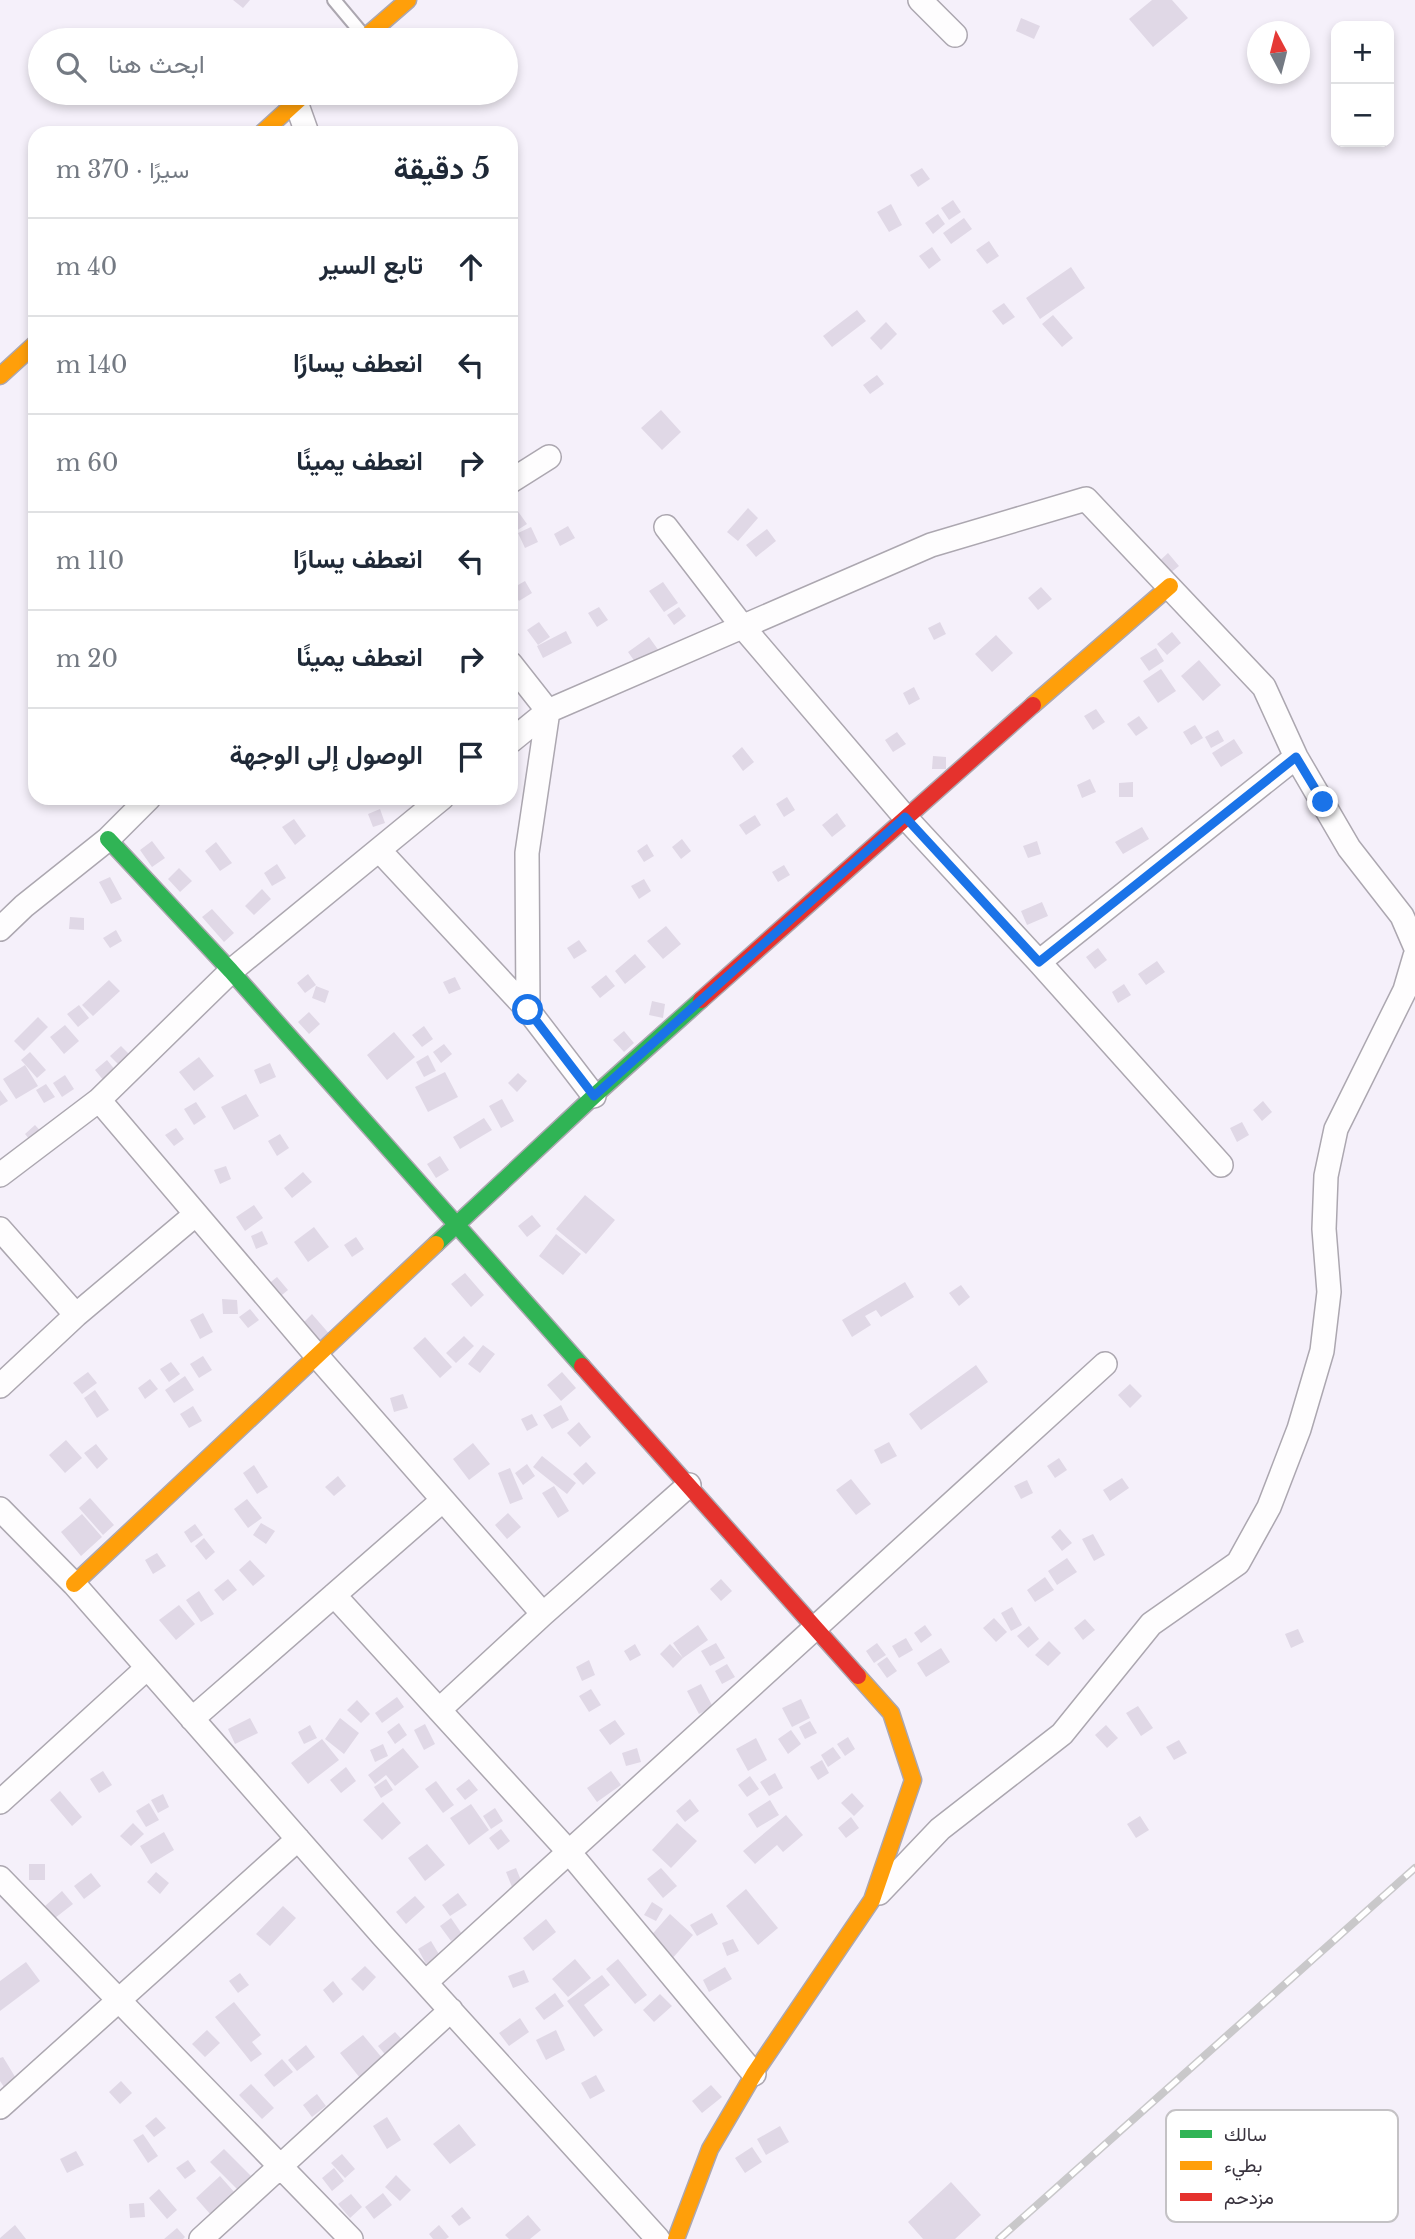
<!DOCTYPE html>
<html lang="ar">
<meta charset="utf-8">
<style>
:root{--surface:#fff;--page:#f2f2f3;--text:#1f2937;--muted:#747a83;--line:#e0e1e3}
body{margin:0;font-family:"Libre Baskerville",Vazirmatn,serif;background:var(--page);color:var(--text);direction:rtl}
.controls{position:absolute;right:21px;top:21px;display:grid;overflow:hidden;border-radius:14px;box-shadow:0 4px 10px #0003}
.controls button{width:63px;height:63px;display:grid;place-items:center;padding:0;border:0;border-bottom:2px solid var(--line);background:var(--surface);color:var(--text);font:35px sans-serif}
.compass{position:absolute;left:1247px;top:21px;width:63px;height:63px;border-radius:50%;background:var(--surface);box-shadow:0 4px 10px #0003;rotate:353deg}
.stop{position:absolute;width:21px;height:21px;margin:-16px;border:5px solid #1a73e8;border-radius:50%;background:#fff}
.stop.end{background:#1a73e8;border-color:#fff;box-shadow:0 2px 7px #0008}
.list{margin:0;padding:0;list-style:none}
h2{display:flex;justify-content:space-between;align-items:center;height:91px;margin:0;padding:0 28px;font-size:30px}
h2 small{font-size:23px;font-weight:400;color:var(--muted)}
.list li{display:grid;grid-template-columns:46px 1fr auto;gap:21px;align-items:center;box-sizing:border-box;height:98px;padding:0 28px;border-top:2px solid var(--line)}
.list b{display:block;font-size:26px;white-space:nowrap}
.list em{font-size:23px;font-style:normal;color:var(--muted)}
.icon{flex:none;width:38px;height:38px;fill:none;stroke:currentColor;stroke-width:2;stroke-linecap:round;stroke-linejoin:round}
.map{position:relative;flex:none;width:1415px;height:2239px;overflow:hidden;direction:ltr}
.search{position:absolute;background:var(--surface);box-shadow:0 4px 10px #0003;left:28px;top:28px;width:490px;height:77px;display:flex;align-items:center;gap:18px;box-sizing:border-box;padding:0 24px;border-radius:38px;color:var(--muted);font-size:26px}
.panel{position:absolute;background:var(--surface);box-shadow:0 4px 10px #0003;left:28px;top:126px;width:490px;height:679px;border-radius:21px;direction:rtl}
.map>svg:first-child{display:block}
.building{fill:#e0d8e6}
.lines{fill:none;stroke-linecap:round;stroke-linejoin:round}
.lane-casing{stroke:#aca7b0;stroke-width:16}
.street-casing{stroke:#aca7b0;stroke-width:26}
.fast-casing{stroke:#aca7b0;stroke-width:19}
.slow-casing{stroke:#aca7b0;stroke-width:19}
.jam-casing{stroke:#aca7b0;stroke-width:19}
.lane{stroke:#fefdfe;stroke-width:12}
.street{stroke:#fefdfe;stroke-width:23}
.fast{stroke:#30b455;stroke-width:16}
.slow{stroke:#ff9f0a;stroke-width:16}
.jam{stroke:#e5322d;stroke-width:16}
.rail-casing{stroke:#c9c8ca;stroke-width:8}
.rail{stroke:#fff;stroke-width:5;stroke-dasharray:16;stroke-linecap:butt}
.route{stroke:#1a73e8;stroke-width:9}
.key{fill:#fff;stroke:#c4c2c5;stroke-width:2}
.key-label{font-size:19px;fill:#39333e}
</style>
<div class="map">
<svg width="1415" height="2239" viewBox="0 0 1415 2239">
<rect width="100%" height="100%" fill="#f5f0fa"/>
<path class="building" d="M233 0H250L243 8Z
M1152 0H1172L1188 18 1153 47 1129 19Z
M1021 18 1040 26 1034 39 1016 31Z
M922 168 930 179 918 187 910 175Z
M953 200 961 212 949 220 941 208Z
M891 204 902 225 889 232 877 212Z
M938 214 945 224 933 234 925 223Z
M964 218 972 229 951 244 943 233Z
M989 241 999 256 987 264 976 250Z
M932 247 941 260 929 269 919 256Z
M1071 267 1085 288 1040 319 1026 298Z
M1004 303 1015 317 1003 325 992 311Z
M857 310 866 321 832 347 823 336Z
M1053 315 1073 338 1062 347 1042 324Z
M886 322 897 334 881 350 870 338Z
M877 375 884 384 870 394 863 385Z
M661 410 681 432 662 450 641 428Z
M748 508 758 518 738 541 727 532Z
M517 510 527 524 516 531 511 524V515Z
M568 526 575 538 560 546 554 534Z
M531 527 538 542 525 548 518 533Z
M767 529 776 541 756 557 746 545Z
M1168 553 1179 566 1164 578 1154 566Z
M525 581 532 593 519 601 511 589Z
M663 582 678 603 664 612 649 591Z
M1041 587 1052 599 1038 610 1028 598Z
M599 607 608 620 597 627 588 613Z
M679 607 686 616 674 625 667 615Z
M539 622 550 637 538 645 527 630Z
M940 622 946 634 934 640 928 628Z
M566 631 572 643 543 658 537 646Z
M1172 632 1181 643 1167 655 1157 644Z
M996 635 1013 653 992 672 975 654Z
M649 637 664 658 643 673 628 652Z
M1156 648 1164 661 1149 671 1140 658Z
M1199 660 1221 685 1203 701 1181 676Z
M1161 669 1176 691 1158 703 1143 681Z
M914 687 920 699 909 705 903 693Z
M1096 709 1105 722 1093 730 1084 716Z
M1139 716 1148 728 1136 736 1127 724Z
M1195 725 1203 738 1191 745 1183 732Z
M1218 730 1224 741 1211 748 1205 737Z
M897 732 906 744 893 752 885 740Z
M1234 739 1243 753 1221 767 1212 753Z
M742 747 754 762 743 771 732 756Z
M933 756 946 757V769H932Z
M1090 779 1096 792 1082 798 1077 785Z
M1133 782V797H1119V783Z
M787 797 795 810 784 817 776 804Z
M380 809 385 823 373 827 368 814Z
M837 813 846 826 832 837 822 825Z
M755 815 761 825 746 835 739 825Z
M294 819 306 836 295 845 282 827Z
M1142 827 1149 839 1123 854 1115 842Z
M682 839 691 851 681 859 672 847Z
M152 841 165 858 152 867 140 850Z
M1037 841 1041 854 1028 858 1023 846Z
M216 842 232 863 220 871 205 851Z
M647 844 654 856 644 862 637 851Z
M277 864 286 878 272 886 264 873Z
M784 865 790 875 778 882 772 872Z
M179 868 192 881 180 892 168 879Z
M110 877 122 899 111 904 99 882Z
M644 879 651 891 639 899 631 886Z
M262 889 271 899 254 915 245 906Z
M1042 902 1048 916 1027 925 1021 911Z
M212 909 234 933 224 942 202 917Z
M70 917 84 918V930L69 929Z
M666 926 681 944 663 959 647 941Z
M116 930 122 941 110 948 103 938Z
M579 940 587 951 574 959 567 948Z
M1098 948 1107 960 1095 969 1086 957Z
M635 954 646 967 625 984 615 971Z
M1157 961 1165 972 1146 985 1138 974Z
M308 974 316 985 305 993 297 983Z
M606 975 615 986 600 998 591 987Z
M455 977 461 989 449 994 443 982Z
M109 980 120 991 93 1016 82 1005Z
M1124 984 1131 995 1118 1003 1112 992Z
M316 986 329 991 325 1003 312 998Z
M652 1001 665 1004 663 1018 649 1015Z
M79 1005 89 1018 78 1027 67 1014Z
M309 1012 320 1024 309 1034 298 1022Z
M38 1017 48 1027 24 1051 14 1041Z
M65 1025 79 1041 64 1054 50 1037Z
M424 1026 433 1039 422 1047 412 1035Z
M624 1031 634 1043 624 1052 613 1040Z
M394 1032 415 1057 387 1080 367 1055Z
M444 1044 452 1054 441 1063 433 1052Z
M121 1046 134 1059 123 1069 110 1056Z
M30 1052 46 1070 37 1078 21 1060Z
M428 1055 436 1071 424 1077 416 1062Z
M199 1057 214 1076 194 1091 179 1072Z
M107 1060 116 1071 104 1081 95 1070Z
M270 1063 276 1077 260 1084 254 1070Z
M25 1065 38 1086 16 1099 3 1079Z
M445 1072 458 1097 428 1112 415 1087Z
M518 1073 527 1081 517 1092 508 1083Z
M65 1075 74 1089 62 1097 53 1083Z
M46 1084 55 1097 44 1103 36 1090Z
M0 1090 8 1101 0 1106Z
M246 1094 259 1116 234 1130 221 1107Z
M502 1099 514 1121 501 1128 489 1106Z
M1263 1101 1272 1112 1262 1121 1253 1110Z
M196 1102 206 1117 194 1125 184 1109Z
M484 1118 492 1130 460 1149 453 1137Z
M1242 1122 1249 1135 1237 1142 1230 1128Z
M35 1125 45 1136 34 1145 25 1134Z
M176 1128 184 1139 174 1146 165 1135Z
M280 1134 289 1148 277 1156 268 1141Z
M440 1156 449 1170 436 1178 427 1164Z
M226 1166 231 1179 220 1184 214 1170Z
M303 1172 312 1182 292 1198 284 1188Z
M585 1195 615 1220 586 1254 556 1229Z
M254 1205 263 1218 245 1231 236 1217Z
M532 1215 541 1226 527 1237 518 1226Z
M314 1227 329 1247 308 1262 294 1242Z
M262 1231 268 1244 256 1249 251 1236Z
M556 1234 581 1254 563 1275 539 1256Z
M356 1237 364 1249 352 1257 344 1245Z
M465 1273 484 1295 471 1307 451 1284Z
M277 1277 288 1290 277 1299 266 1286Z
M905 1282 914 1297 881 1317 876 1310 865 1316 871 1325 852 1337 842 1320Z
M961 1285 970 1297 959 1306 949 1293Z
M222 1299 237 1300 238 1314H223Z
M250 1309 259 1320 248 1328 239 1317Z
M203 1313 213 1332 200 1339 190 1320Z
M312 1314 332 1337 320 1348 300 1326Z
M464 1336 474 1346 456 1363 446 1353Z
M425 1337 452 1367 440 1378 413 1348Z
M483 1345 495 1354 480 1373 468 1364Z
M203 1356 212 1370 199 1378 190 1364Z
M171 1362 180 1374 169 1382 160 1369Z
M976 1365 988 1382 921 1430 909 1414Z
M88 1372 97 1383 82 1394 73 1383Z
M562 1372 576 1388 561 1401 547 1385Z
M185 1376 194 1390 174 1403 165 1390Z
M150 1379 158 1389 145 1399 138 1388Z
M1130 1384 1142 1396 1130 1408 1118 1395Z
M95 1390 109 1410 97 1418 84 1398Z
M403 1394 408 1408 394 1412 390 1398Z
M561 1405 569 1420 552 1429 543 1415Z
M193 1406 202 1421 189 1428 180 1414Z
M532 1414 538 1425 527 1431 521 1419Z
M579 1422 591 1437 580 1447 567 1433Z
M66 1440 82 1458 65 1473 49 1455Z
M889 1442 897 1456 881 1464 874 1450Z
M473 1443 490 1464 469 1480 453 1459Z
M96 1444 108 1459 97 1469 84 1453Z
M542 1456 576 1483 567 1494 533 1467Z
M1059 1458 1067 1470 1055 1478 1047 1466Z
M586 1462 596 1473 583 1485 573 1474Z
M527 1464 535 1476 523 1485 515 1473Z
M254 1465 268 1487 257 1494 243 1473Z
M510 1468 523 1499 510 1504 498 1473Z
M338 1476 346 1486 334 1496 325 1487Z
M1122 1478 1129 1488 1110 1501 1103 1490Z
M851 1479 871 1504 856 1515 836 1490Z
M1027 1480 1033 1493 1021 1499 1014 1486Z
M554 1486 569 1511 558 1518 542 1493Z
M90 1498 114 1525 103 1535 79 1508Z
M247 1499 262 1518 248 1528 234 1509Z
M508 1513 521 1527 507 1539 495 1525Z
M82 1514 102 1537 81 1556 61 1532Z
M261 1523 275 1531 266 1544 253 1535Z
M195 1524 203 1535 191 1543 184 1532Z
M1060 1529 1072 1543 1062 1551 1051 1537Z
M1093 1534 1105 1555 1094 1561 1082 1539Z
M204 1538 215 1552 206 1560 195 1546Z
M157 1553 166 1566 153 1574 145 1560Z
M1067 1558 1077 1572 1057 1585 1048 1571Z
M250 1560 265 1576 253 1586 239 1570Z
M1045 1577 1054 1590 1035 1602 1027 1590Z
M228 1579 237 1590 223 1601 214 1590Z
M721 1579 732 1591 721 1601 710 1589Z
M199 1591 214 1614 201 1622 186 1600Z
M179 1605 195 1624 176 1640 159 1620Z
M1012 1607 1022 1625 1011 1631 1001 1613Z
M994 1618 1007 1632 996 1642 983 1628Z
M1085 1619 1095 1630 1083 1640 1074 1628Z
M698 1625 708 1640 683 1658 673 1643Z
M925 1625 932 1635 921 1643 914 1633Z
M1029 1626 1039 1639 1028 1648 1017 1636Z
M1298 1629 1304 1642 1291 1648 1285 1634Z
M906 1638 913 1650 899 1658 892 1646Z
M1049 1641 1061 1653 1048 1666 1035 1655Z
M716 1643 725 1658 710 1666 701 1651Z
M877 1643 886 1655 874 1663 866 1651Z
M635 1644 641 1655 630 1661 624 1651Z
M670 1644 683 1658 673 1668 660 1654Z
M941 1648 950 1662 926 1677 917 1663Z
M887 1657 897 1671 887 1678 877 1664Z
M589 1660 595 1675 582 1681 576 1667Z
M727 1664 735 1677 722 1684 715 1671Z
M701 1684 713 1707 699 1714 687 1691Z
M591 1689 601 1705 589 1712 579 1696Z
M397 1697 404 1707 382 1723 375 1713Z
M801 1699 810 1718 792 1727 782 1708Z
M357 1700 370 1714 361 1723 347 1710Z
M1138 1706 1153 1728 1141 1736 1126 1713Z
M250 1718 258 1733 235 1744 228 1729Z
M340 1718 359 1733 344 1754 325 1739Z
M615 1720 625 1734 610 1745 599 1730Z
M810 1721 817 1733 805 1739 799 1727Z
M399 1723 407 1735 395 1744 387 1732Z
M425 1724 435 1744 424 1750 414 1730Z
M310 1725 317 1738 304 1744 298 1732Z
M1106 1725 1118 1738 1107 1748 1095 1735Z
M791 1730 801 1744 788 1754 778 1739Z
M848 1737 855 1749 845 1756 837 1744Z
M756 1738 767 1760 748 1771 736 1749Z
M322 1739 339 1760 308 1784 291 1763Z
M1179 1740 1187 1753 1174 1760 1166 1747Z
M383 1744 388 1756 375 1762 370 1750Z
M833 1747 841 1758 828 1767 821 1755Z
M403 1748 419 1767 395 1786 386 1775 375 1784 368 1775Z
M637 1748 641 1762 626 1766 622 1753Z
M822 1760 829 1773 818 1780 810 1767Z
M346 1767 356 1781 341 1793 330 1780Z
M103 1771 112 1785 99 1793 90 1779Z
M611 1771 621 1785 597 1802 587 1788Z
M775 1773 783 1788 769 1796 760 1782Z
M750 1776 759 1789 747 1797 738 1785Z
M386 1779 393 1790 381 1798 374 1787Z
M469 1779 478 1790 465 1800 456 1789Z
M436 1781 454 1805 443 1813 425 1789Z
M60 1791 82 1817 72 1826 50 1800Z
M852 1793 864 1806 854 1816 841 1803Z
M163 1794 169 1807 158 1813 151 1800Z
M690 1799 699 1811 685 1822 676 1811Z
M770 1800 779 1815 757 1828 748 1814Z
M383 1802 401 1823 382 1840 363 1820Z
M149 1803 159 1820 146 1827 136 1811Z
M471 1804 489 1830 469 1845 450 1818Z
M495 1808 503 1821 491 1829 483 1816Z
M786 1815 803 1835 783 1852 777 1845 755 1864 743 1851Z
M1140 1816 1149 1830 1136 1838 1127 1824Z
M851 1817 859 1828 846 1838 838 1828Z
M133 1823 144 1834 131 1846 120 1836Z
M677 1823 697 1841 671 1868 652 1850Z
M501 1829 510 1841 498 1850 489 1838Z
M164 1832 174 1850 151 1864 140 1846Z
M427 1844 445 1865 425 1881 408 1858Z
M29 1864H45V1880H29Z
M516 1868 522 1883 512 1887 506 1872Z
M661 1868 677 1886 663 1898 647 1879Z
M156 1872 169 1883 160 1894 147 1882Z
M91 1873 101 1886 84 1899 74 1886Z
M746 1889 778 1928 758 1945 726 1906Z
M62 1891 73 1904 55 1918 45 1906Z
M458 1893 467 1905 450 1916 442 1905Z
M415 1896 425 1907 406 1924 396 1912Z
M652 1902 663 1909 656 1921 644 1915Z
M283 1906 296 1918 270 1946 256 1934Z
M712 1913 718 1924 697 1936 690 1925Z
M670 1914 693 1935 671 1960 648 1939Z
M451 1918 462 1934 451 1941 440 1926Z
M546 1919 556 1932 533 1951 523 1938Z
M733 1939 739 1951 727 1956 722 1943Z
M431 1941 440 1956 426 1964 418 1949Z
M575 1959 591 1978 568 1997 552 1979Z
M618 1959 647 1995 635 2004 606 1969Z
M26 1962 40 1981 0 2011V1981Z
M365 1966 376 1977 363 1991 351 1979Z
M725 1967 732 1979 709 1992 703 1980Z
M524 1970 529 1982 513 1988 508 1976Z
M240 1973 249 1985 238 1993 229 1981Z
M602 1975 610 1985 584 2005 603 2030 594 2037 567 2001Z
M333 1981 343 1994 333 2003 323 1990Z
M555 1993 564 2006 544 2020 535 2008Z
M660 1994 672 2006 654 2022 643 2010Z
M234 2002 261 2035 252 2042 262 2054 251 2062 215 2017Z
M520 2018 529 2032 509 2046 499 2033Z
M207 2030 220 2043 205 2057 192 2044Z
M556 2030 565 2050 546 2060 536 2040Z
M395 2032 406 2044 389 2059 378 2046Z
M363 2035 383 2059 360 2078 340 2053Z
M306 2045 315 2057 297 2071 288 2060Z
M3 2057 17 2080 4 2087 0 2081V2058Z
M282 2059 293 2072 274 2087 264 2075Z
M596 2075 605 2091 590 2099 581 2083Z
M121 2081 132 2093 120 2104 109 2092Z
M251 2084 274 2108 262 2119 239 2095Z
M711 2085 722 2097 702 2113 692 2101Z
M317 2094 326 2106 312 2117 303 2105Z
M156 2117 166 2128 154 2137 145 2126Z
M387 2117 401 2140 387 2149 373 2126Z
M459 2124 476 2145 450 2164 433 2144Z
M780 2126 789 2142 766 2155 757 2139Z
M143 2134 158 2156 148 2163 133 2140Z
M752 2147 762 2162 745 2173 735 2158Z
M224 2149 251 2176 237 2189 210 2162Z
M76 2151 84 2165 67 2173 60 2159Z
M342 2154 355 2169 345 2178 331 2163Z
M188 2160 196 2171 185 2179 176 2168Z
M334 2168 344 2181 332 2191 322 2178Z
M396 2175 411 2190 400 2201 385 2187Z
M220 2176 235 2193 211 2215 196 2198Z
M951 2182 981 2215 955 2239H923L908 2222Z
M159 2189 177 2210 167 2219 149 2198Z
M383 2193 392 2205 374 2219 365 2207Z
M351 2194 362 2207 350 2218 338 2204Z
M144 2203 145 2217 130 2218 129 2204Z
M462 2207 471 2218 459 2226 451 2216Z
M528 2215 541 2230 530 2239H509L505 2235Z
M15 2225 26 2239H0V2238Z
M439 2225 449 2237 446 2239H433L429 2234Z
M177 2228 185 2237 183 2239H164Z"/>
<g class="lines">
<g class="lane-casing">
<path id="lane" d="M334 0 365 37"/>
</g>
<g class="street-casing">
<path id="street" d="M920 0 955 35
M296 102 307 133
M511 481 549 457
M666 527 742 626 905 817 1039 962 1221 1165
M511 664 548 711 527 853 528 1010 594 1096
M511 741 548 711 931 545 1086 499 1264 687 1296 757 1349 848 1402 916 1415 946
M379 850 528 1010
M0 929 24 906 108 839 149 798
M1039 962 1296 757
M99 1100 317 1356 543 1614
M0 1175 99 1100 231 971 442 798
M0 1229 76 1315
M0 1386 76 1315 196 1214
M0 1509 74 1584 383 1936 658 2239
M334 1595 569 1852 754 2074
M439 1710 543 1614 689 1485
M192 1719 443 1500
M0 1802 147 1668
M0 1878 351 2239
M879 1893 940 1829 1062 1734 1151 1624 1238 1563 1269 1507 1299 1429 1322 1351 1329 1292 1324 1229 1326 1176 1336 1129 1405 990 1415 956
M426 1982 1105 1364
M0 2107 298 1839
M201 2239 451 2010"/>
</g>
<g class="fast-casing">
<path id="fast" d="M108 839 231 971 582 1366
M436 1244 594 1096 701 1000"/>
</g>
<g class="slow-casing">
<path id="slow" d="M362 40 408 0
M262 133 306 93
M0 376 35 344
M1033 705 1170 586
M74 1584 436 1244
M676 2239 710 2149 754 2074 872 1900 913 1780 891 1713 858 1676"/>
</g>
<g class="jam-casing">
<path id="jam" d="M701 1000 1033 705
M582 1366 858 1676"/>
</g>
<use href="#lane" class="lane"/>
<use href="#street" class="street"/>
<use href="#fast" class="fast"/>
<use href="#slow" class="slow"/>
<use href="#jam" class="jam"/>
<g class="rail-casing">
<path id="rail" d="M999 2239 1415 1868"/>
</g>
<use href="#rail" class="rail"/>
</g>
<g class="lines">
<path class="route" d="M528 1010 594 1096 905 817 1039 962 1296 757 1323 802"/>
</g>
<rect x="1166" y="2110" width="232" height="112" rx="10" class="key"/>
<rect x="1180" y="2130" width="32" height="8" fill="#30b455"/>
<rect x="1180" y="2161" width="32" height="9" fill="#ff9f0a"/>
<rect x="1180" y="2193" width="32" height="8" fill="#e5322d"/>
<g class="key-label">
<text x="1224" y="2141">سالك</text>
<text x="1224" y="2172">بطيء</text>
<text x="1224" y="2204">مزدحم</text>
</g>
</svg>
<div class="controls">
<button>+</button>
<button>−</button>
</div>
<svg class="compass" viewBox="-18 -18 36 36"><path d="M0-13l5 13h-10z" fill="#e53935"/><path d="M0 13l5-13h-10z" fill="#747a83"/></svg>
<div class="stop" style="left:528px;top:1010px"></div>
<div class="stop end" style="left:1323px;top:802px"></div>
<div class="search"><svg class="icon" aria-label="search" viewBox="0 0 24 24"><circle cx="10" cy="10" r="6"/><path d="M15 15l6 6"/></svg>ابحث هنا</div>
<section class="panel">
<h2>5 دقيقة<small>سيرًا · 370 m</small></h2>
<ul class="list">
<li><svg class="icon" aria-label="ahead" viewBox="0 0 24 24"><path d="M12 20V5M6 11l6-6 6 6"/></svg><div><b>تابع السير</b></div><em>40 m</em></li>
<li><svg class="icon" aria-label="left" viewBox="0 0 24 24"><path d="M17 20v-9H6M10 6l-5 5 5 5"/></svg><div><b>انعطف يسارًا</b></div><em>140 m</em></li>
<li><svg class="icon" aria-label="right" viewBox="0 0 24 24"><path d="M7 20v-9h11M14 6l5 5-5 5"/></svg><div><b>انعطف يمينًا</b></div><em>60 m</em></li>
<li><svg class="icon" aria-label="left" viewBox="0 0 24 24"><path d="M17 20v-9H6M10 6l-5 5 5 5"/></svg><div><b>انعطف يسارًا</b></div><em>110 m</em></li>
<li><svg class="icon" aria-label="right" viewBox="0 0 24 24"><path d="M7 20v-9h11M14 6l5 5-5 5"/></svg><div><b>انعطف يمينًا</b></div><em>20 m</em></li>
<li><svg class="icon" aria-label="arrive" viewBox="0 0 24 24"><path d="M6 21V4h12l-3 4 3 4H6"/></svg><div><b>الوصول إلى الوجهة</b></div></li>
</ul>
</section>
</div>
